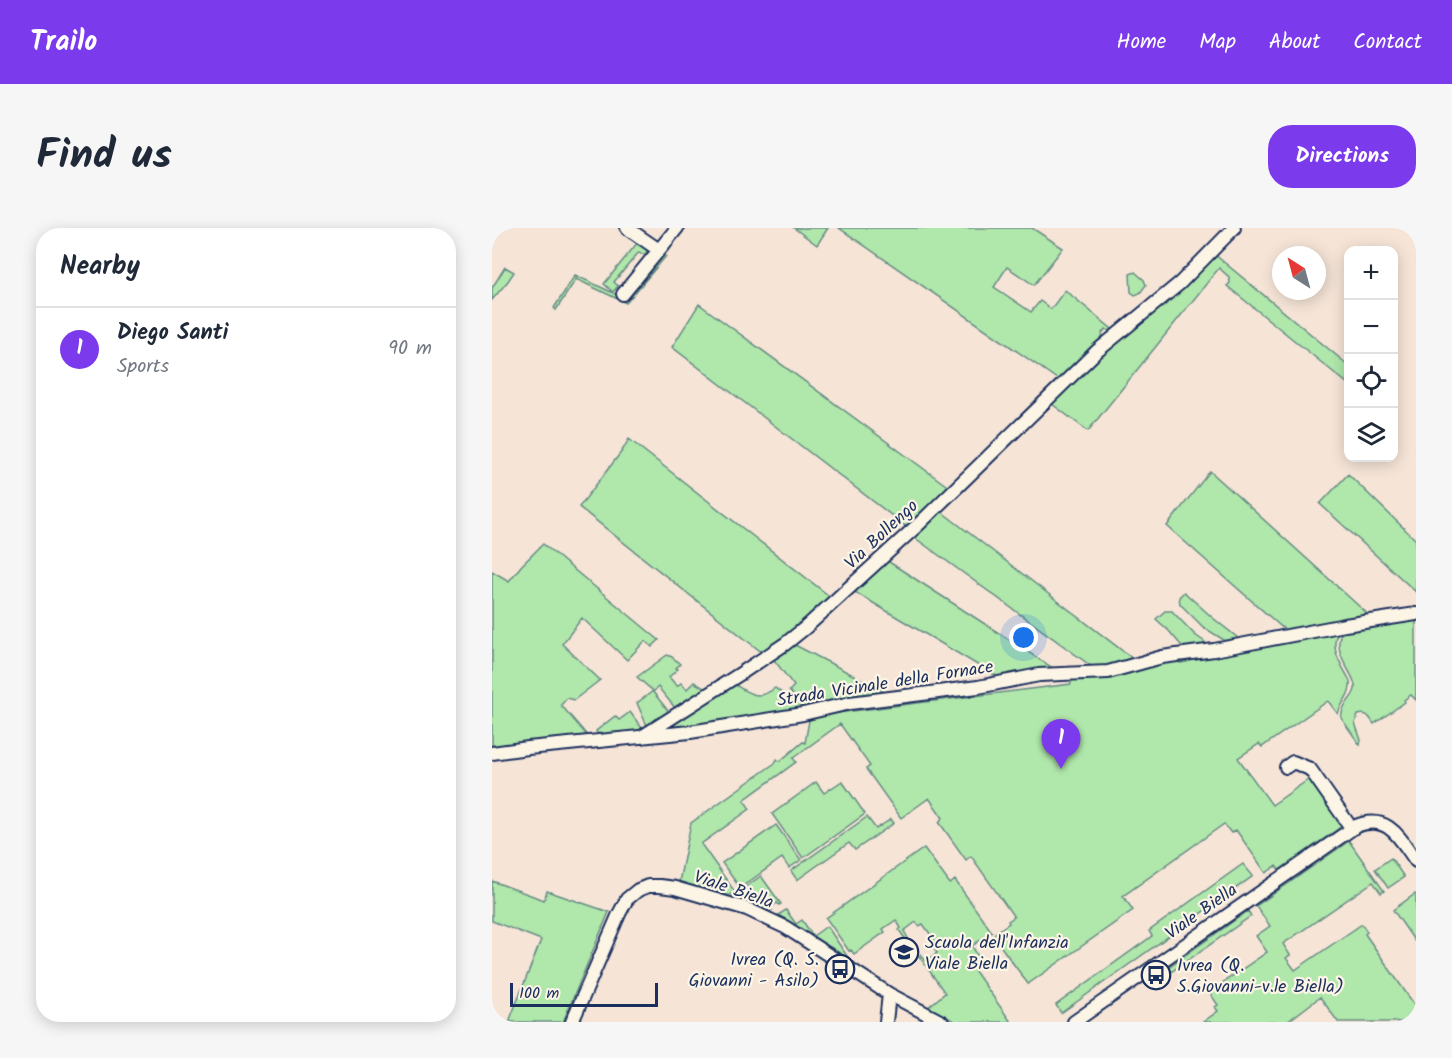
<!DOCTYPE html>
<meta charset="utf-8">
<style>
:root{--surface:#fff;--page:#f6f6f7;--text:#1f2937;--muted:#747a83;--line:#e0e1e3;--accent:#7c3aed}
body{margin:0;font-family:Kalam,sans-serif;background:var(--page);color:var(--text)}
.controls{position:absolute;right:18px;top:18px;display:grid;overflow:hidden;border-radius:12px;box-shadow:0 3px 15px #0003}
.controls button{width:54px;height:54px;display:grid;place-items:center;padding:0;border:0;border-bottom:2px solid var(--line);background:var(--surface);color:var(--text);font:30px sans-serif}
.compass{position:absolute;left:780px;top:18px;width:54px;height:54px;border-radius:50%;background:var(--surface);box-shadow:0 3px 15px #0003;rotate:324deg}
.scale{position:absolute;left:18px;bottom:15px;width:148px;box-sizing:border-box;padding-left:6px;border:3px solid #1b2f5e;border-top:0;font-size:16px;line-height:21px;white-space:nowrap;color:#1b2f5e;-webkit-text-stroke:4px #fcf5e5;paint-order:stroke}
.you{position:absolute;left:532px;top:410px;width:21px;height:21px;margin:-15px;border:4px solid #fff;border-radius:50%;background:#1a73e8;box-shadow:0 0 0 9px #1a73e833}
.badge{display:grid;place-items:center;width:39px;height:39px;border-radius:50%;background:var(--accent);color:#fff;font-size:20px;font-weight:700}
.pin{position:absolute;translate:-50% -50px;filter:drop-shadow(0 2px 3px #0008)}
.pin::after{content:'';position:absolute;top:32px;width:21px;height:18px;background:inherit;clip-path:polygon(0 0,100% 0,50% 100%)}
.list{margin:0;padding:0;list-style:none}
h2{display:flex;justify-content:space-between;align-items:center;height:78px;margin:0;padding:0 24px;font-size:26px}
h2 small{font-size:20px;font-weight:400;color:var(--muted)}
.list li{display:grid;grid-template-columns:39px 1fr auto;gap:18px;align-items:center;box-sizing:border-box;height:84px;padding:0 24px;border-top:2px solid var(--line)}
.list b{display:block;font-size:22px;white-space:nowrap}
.list p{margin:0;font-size:20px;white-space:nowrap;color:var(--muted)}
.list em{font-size:20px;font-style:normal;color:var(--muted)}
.icon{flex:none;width:33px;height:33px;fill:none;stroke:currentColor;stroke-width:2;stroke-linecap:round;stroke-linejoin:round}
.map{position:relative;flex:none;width:924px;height:794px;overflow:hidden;border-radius:24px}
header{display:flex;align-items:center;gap:36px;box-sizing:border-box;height:84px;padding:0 30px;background:var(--accent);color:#fff}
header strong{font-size:28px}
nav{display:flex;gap:33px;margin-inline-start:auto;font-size:21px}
.intro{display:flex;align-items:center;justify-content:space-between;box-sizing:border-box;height:144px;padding:0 36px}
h1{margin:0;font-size:42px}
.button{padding:15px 27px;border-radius:24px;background:var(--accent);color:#fff;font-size:21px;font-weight:700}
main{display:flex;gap:36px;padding:0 36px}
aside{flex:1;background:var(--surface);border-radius:24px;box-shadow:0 3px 15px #0003}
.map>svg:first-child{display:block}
.green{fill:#b0e7ab;stroke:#668b84;stroke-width:1.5}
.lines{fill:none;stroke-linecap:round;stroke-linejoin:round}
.minor-casing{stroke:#1b2f5e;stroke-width:16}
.minor{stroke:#fcf5e5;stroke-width:12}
.labels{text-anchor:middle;stroke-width:4.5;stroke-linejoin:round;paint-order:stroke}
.street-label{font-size:18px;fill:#1b2f5e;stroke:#fcf5e5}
.poi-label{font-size:18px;fill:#1b2f5e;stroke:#fcf5e5;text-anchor:start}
</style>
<header>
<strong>Trailo</strong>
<nav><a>Home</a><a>Map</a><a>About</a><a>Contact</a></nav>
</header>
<div class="intro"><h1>Find us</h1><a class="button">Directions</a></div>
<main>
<aside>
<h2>Nearby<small></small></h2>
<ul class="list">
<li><span class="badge">1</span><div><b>Diego Santi</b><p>Sports</p></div><em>90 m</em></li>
</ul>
</aside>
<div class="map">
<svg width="924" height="794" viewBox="0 0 924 794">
<rect width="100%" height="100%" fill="#f6e5d7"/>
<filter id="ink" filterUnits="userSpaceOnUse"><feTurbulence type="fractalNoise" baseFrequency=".0167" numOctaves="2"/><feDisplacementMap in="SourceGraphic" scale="12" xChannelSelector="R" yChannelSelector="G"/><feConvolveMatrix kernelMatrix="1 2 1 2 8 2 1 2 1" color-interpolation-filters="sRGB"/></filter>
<g filter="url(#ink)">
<path class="green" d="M302 0H336L325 17Z
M347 0H540L571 20 542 57 515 39 502 59 539 84 548 73 559 81 573 62 620 101 617 103 614 101 610 105 611 108 596 122 598 124 568 153Z
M146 14 157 21 152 27 147 24 122 54 126 58 121 64 112 56Z
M170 25 174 28 134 75 84 51 64 82 62 80 83 47 132 70Z
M722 26 856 137V156L735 58 738 55 737 49 727 40 596 203 556 173Z
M13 39 22 44 16 53 0 72V60Z
M643 44 652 52 654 57 648 65 643 67 639 64 638 46Z
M207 76 458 260 416 300 180 119Z
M137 211 341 371 272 426 87 279 130 223Z
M718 243 880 390 795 404 675 298Z
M856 246 924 312V364L828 276Z
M446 281 645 434 606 443 419 307Z
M51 316 167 412 160 419 153 413 135 432 90 390 70 416 108 452 82 472 75 470 69 477 99 512 0 523V343L17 353 29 338Z
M394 332 567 444 509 451 361 363Z
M692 364 721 390 751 414H735L711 399 688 376 687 369Z
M673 383H680L703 407 713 414 711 420 694 423 677 403 664 391Z
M924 389V472L919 467 912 472 913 474 882 496C877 489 875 484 866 487L863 495 869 512 868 517 849 490C850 487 850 484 851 481 854 474 862 468 863 461 864 456 861 451 859 447 851 432 842 419 850 402Z
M848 400C835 419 850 437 858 453 860 466 849 474 846 486L836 473 770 519 767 516 746 530 780 577 820 549 847 587 844 589 850 598 787 642 784 638 774 645 744 602 739 605 732 596 631 668 641 682 536 756 502 709 503 705 517 695 516 693 522 689 479 628 474 632 447 594 451 590 437 570 409 590 374 541 378 538 348 496 301 530 304 534 252 572 258 581 209 616 243 664 236 668 187 654 199 595 273 542 283 535 285 531 288 533 311 514 313 515 318 487 342 481 345 485 579 456V449L682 430 688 435 695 434 694 430Z
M299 415 400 467 166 505 240 455C256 464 265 474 283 460L298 471 301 467 297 463 302 458 279 428Z
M175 427 180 429 188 436 184 440 186 441 177 449 185 458 189 455 195 461 202 454 212 460 213 463 184 481 166 459 161 464 178 485 156 500 145 475 161 463 145 449Z
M138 484 152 503 108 509 104 503 123 488 127 492Z
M350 553 373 586 311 630 280 586 324 554 332 565Z
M375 589 384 601 399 591 402 595 363 622 357 615 305 652 299 643Z
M284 597 309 632 297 640 290 630 248 660 230 635Z
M857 613 892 663 889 665 881 654 791 716 798 727 794 730 803 742 870 696 875 704 873 706 924 779V794H846L828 769 795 794H711L726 783 723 779 726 777 717 764 775 724 764 708 778 698 764 678Z
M432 620 458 656 463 652 500 704 480 718 489 733 480 739 519 794H464L436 779 453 765 427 728 429 726 434 733 445 725 442 720 446 717 431 696 427 698 424 694 412 703 416 710 414 712 407 702 409 700 404 692 391 701 393 704 362 726 359 722 357 723 334 690Z
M899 630 912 649 896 660 883 641Z
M751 636 761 648 569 785 564 777 660 708 657 703Z
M269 648 289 676 287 677 285 675 279 679 280 682 278 683 249 671 239 669Z
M0 653 52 672 55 663 117 684 71 794H17L49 712 0 693Z
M923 666 924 667V715L901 682Z
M294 682 304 696 310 692 321 708 335 698 355 728 354 729 286 687Z
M756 683 759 688 666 753 662 749Z"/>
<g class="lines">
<g class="minor-casing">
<path id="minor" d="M135 0 167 22
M131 66 185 0
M151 508 251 444 293 416 313 400 428 295 604 124 688 55 742 0
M0 525 36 520 198 504 311 486 358 475 486 459 547 447 616 444 670 429 722 422 853 397 924 386
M794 539 801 534 818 541 860 601
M80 794 127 686 135 671 146 662 156 658H168L183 660 255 681 293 699 397 766 450 794
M394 794 397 766
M582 794 864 598C897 585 908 611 924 633"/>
</g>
<use href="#minor" class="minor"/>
</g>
</g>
<defs>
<g id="school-ring" transform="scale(1.5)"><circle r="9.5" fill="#fcf5e5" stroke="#1b2f5e" stroke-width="1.5"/><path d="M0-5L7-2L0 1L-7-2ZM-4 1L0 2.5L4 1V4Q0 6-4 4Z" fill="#1b2f5e"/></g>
<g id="bus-ring" transform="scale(1.5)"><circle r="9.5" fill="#fcf5e5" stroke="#1b2f5e" stroke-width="1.5"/><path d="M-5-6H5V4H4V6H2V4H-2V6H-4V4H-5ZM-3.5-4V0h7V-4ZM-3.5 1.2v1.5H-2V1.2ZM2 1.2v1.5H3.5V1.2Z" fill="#1b2f5e"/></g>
</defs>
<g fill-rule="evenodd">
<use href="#school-ring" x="412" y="724"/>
<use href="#bus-ring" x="348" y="741"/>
<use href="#bus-ring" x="664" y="747"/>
</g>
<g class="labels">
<g class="street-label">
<text transform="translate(389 306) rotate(-43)" y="6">Via Bollengo</text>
<text transform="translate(393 455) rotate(-9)" y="6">Strada Vicinale della Fornace</text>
<text transform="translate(242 661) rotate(19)" y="6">Viale Biella</text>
<text transform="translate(709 683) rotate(-35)" y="6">Viale Biella</text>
</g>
<g class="poi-label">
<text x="433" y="720">Scuola dell'Infanzia<tspan x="433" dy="21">Viale Biella</tspan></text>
<text x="327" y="737" text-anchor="end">Ivrea (Q. S.<tspan x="327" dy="21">Giovanni - Asilo)</tspan></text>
<text x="685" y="743">Ivrea (Q.<tspan x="685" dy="21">S.Giovanni-v.le Biella)</tspan></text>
</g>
</g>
</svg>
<div class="controls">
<button>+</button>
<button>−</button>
<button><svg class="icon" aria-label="locate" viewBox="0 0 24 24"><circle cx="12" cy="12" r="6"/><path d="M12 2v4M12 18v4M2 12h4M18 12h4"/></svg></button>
<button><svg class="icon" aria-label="layers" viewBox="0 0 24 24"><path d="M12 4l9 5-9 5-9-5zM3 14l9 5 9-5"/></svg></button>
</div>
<svg class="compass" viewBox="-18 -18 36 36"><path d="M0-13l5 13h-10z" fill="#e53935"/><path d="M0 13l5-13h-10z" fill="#747a83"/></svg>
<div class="scale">100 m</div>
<div class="you"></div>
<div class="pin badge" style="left:569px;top:541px">1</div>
</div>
</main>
